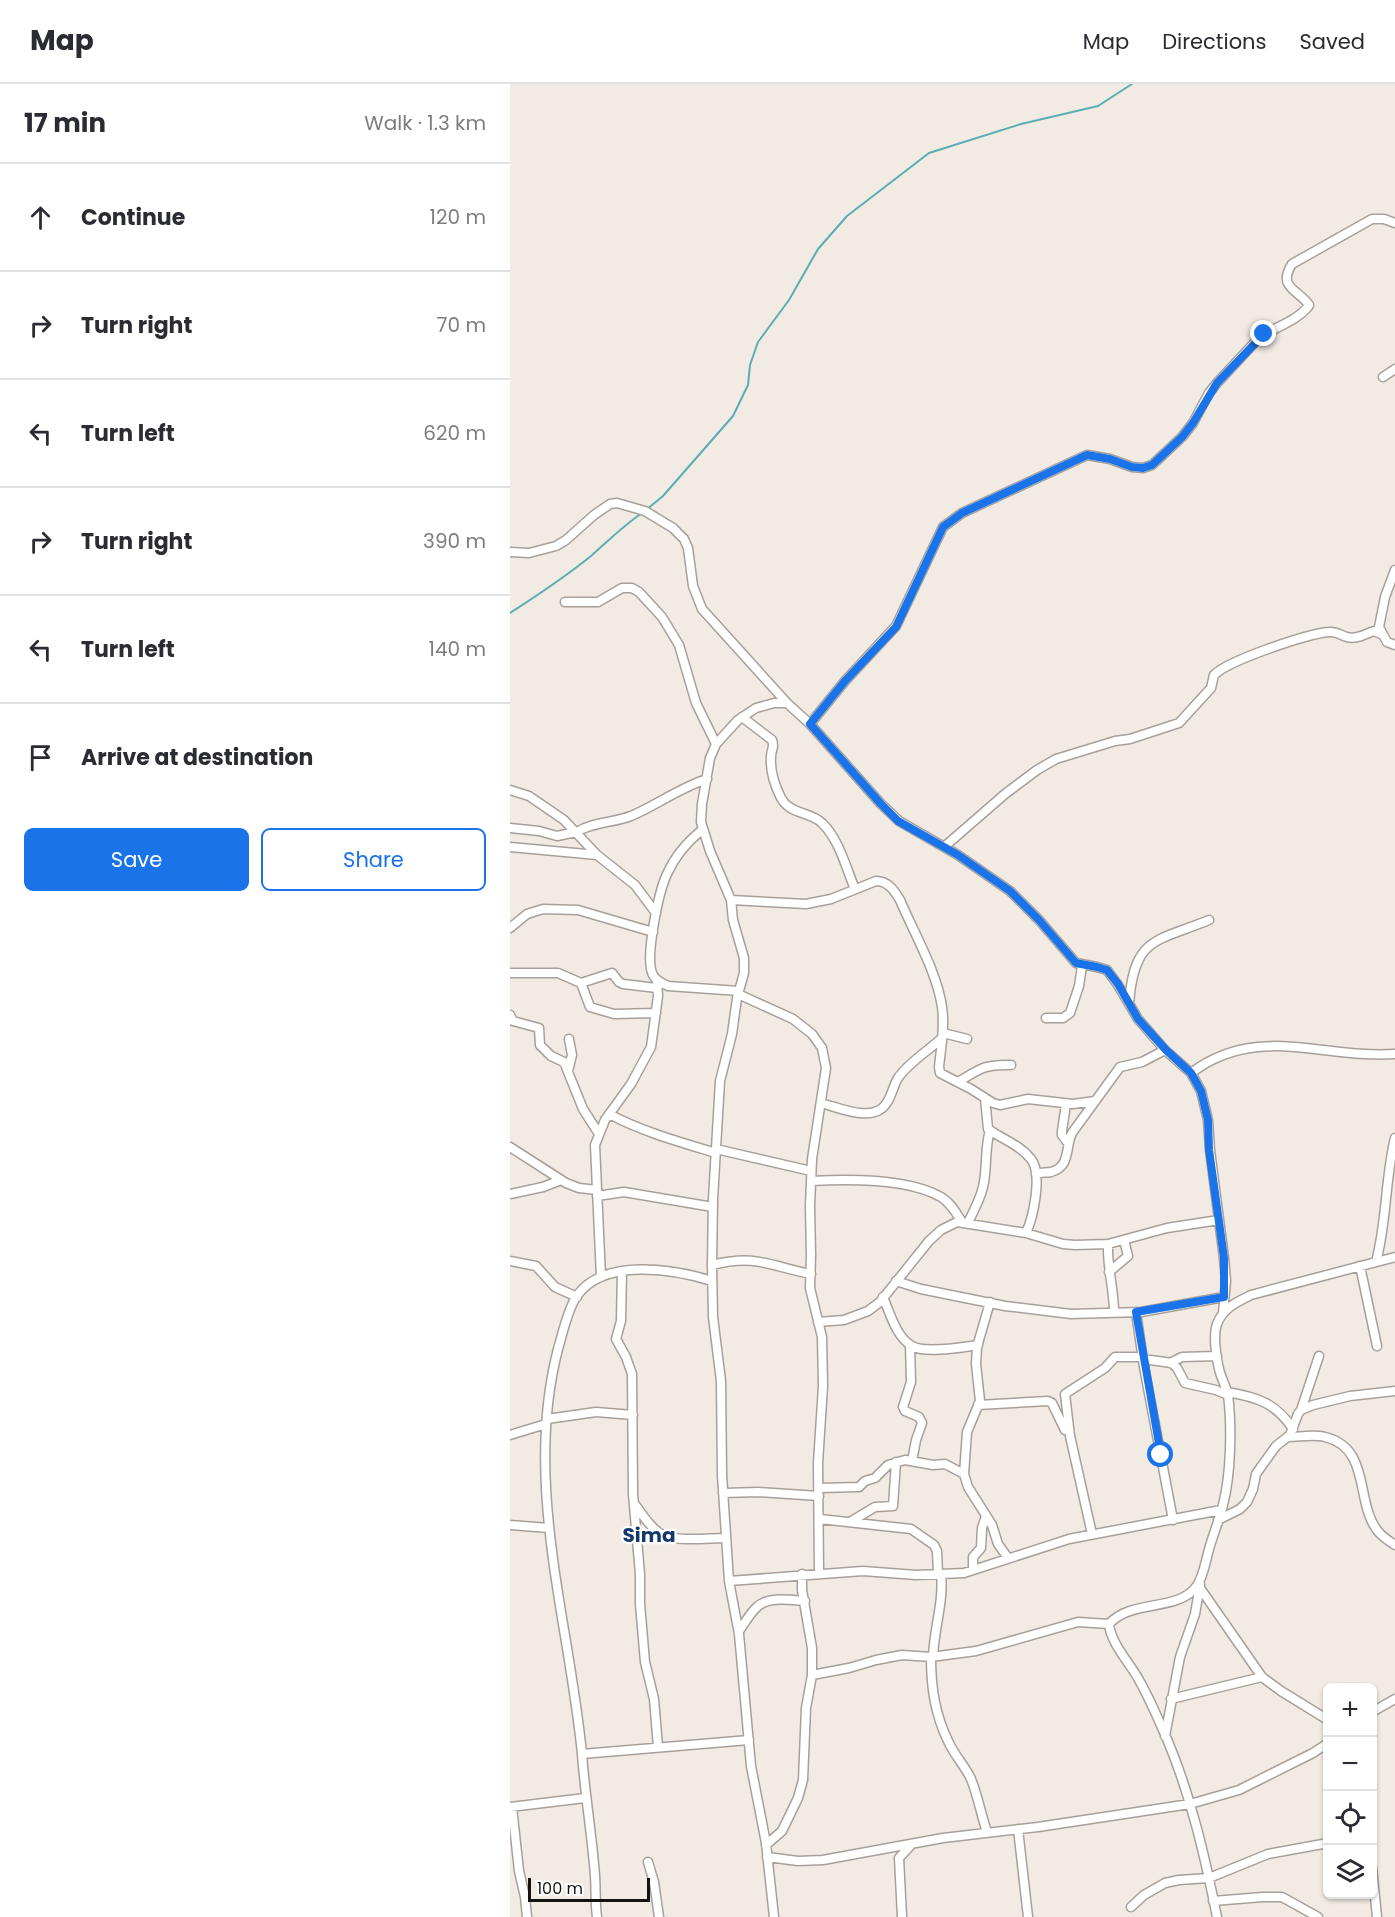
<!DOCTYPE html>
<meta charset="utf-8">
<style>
:root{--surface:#fff;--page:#f7f7f7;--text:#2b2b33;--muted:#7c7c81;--line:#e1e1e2;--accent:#1a73e8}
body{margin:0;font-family:Poppins,sans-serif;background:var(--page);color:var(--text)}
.controls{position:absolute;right:18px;bottom:18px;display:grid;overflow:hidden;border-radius:9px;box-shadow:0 2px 4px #0004}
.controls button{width:54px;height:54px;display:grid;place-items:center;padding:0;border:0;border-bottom:2px solid var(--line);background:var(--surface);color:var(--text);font:30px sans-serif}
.scale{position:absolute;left:18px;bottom:15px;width:122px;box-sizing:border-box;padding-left:6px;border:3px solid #151311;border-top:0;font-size:16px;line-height:21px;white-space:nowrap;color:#151311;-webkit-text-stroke:4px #fff;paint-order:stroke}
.stop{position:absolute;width:18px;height:18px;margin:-14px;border:4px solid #1a73e8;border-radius:50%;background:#fff}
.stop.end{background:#1a73e8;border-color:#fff;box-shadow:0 2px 6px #0008}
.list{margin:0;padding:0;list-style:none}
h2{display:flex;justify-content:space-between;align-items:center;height:78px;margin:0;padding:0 24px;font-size:26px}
h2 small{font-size:20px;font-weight:400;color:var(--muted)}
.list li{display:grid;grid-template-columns:39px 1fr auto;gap:18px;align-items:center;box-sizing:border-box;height:108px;padding:0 24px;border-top:2px solid var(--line)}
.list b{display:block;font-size:22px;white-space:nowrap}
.list em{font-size:20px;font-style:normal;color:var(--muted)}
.actions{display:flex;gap:12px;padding:18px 24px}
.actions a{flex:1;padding:14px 0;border:2px solid var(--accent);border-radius:9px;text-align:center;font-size:21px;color:var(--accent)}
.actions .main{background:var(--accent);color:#fff}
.icon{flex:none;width:33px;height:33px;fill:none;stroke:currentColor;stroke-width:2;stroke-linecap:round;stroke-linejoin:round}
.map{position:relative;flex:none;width:885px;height:1833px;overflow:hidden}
header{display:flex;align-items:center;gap:36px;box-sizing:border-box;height:84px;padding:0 30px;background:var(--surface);border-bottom:2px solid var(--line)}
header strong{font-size:28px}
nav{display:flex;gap:33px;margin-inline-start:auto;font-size:21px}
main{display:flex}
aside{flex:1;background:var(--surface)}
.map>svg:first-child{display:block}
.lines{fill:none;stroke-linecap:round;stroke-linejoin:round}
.stream{stroke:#5aaeb3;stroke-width:2}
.minor-casing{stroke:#a7a09a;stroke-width:11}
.minor{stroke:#fff;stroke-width:8}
.route{stroke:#1a73e8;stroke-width:8}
.labels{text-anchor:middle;stroke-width:4.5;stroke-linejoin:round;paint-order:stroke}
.quarter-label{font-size:20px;font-weight:bold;fill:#14376c;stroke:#fff}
</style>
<header>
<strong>Map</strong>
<nav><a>Map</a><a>Directions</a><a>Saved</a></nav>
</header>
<main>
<aside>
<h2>17 min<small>Walk · 1.3 km</small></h2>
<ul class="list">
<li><svg class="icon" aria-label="ahead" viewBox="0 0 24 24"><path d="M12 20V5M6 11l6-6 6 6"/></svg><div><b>Continue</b></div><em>120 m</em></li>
<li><svg class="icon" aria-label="right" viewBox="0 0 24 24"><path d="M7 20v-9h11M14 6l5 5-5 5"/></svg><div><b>Turn right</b></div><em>70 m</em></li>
<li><svg class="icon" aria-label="left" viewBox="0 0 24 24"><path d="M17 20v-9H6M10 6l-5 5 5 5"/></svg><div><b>Turn left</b></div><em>620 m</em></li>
<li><svg class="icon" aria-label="right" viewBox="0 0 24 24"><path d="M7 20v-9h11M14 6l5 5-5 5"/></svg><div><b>Turn right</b></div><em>390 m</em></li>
<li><svg class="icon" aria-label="left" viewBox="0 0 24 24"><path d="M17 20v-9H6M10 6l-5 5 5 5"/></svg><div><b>Turn left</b></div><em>140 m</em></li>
<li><svg class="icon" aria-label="arrive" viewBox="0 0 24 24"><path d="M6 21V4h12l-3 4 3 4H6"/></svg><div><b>Arrive at destination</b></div></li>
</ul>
<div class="actions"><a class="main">Save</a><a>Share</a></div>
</aside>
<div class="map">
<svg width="885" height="1833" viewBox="0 0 885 1833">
<rect width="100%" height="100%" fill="#f2ebe4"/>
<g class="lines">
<path class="stream" d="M136 426 153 412 223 332 238 301 240 281 248 258 279 216 308 165 337 132 419 69 511 40 588 22 622 0
M0 529C28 511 55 493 81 472 98 457 113 442 132 429"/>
<g class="minor-casing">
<path id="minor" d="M873 293 885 285
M0 468 19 469 46 462 56 456 84 431 100 420 107 419 135 427 163 444 174 455 178 464 183 502 192 525 277 619 300 640 371 720 389 737 448 771 500 807 529 836 566 879 587 883 597 886 608 901 628 935 655 966 681 989 691 1007 698 1036 700 1066 714 1174 716 1197 713 1229
M885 486 875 513 869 543 877 558 885 561
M55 518H88L112 504H122L129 508 152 533 169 561 186 619 206 660
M232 633 262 656C265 663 261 666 261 673 260 686 265 702 271 714 280 731 300 727 312 739 329 755 336 784 345 805
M300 640 335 597 386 542 433 443 452 429 577 371 600 375 622 383 633 384 642 381 672 353 683 339 699 309 707 299 747 256C763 243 784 239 798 223L799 221C788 205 767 204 782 180L862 135H874L885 139
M0 706 19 712 54 736 87 771 125 801 146 829
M0 744 29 747 47 752 66 748
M192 746C177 758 165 772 157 790 149 807 134 875 143 891 146 897 152 899 158 902L229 907
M67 748C82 738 103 739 121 732 147 721 169 704 197 695
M0 763 87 771
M434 763 495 710 527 686 546 675 605 657 620 655 669 639 701 604 704 591C719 576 797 550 819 548 826 547 830 551 837 553 846 556 855 550 864 547L871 550
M221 816 296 820 321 815 366 797C378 797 384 806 390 816 404 849 427 888 432 923 435 943 431 963 429 983L430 989 461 1005 483 1019 490 1021 518 1015 563 1020 585 1017
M0 844 17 830 33 825 68 826 143 848
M0 889H48L71 899 80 923 104 930 146 929
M71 899 102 889 109 898 113 900 147 904
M228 910 283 935 302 950 312 964 316 984 302 1075 300 1122 301 1171 300 1204 312 1253 313 1302 308 1379 309 1489
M619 920C624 853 645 858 699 836
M0 931 3 937 29 944 30 961 41 972 54 978 73 1025 89 1050
M536 934H553L560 929 569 902 572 882
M433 949 457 955
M58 987 62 971 59 955
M681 989C747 939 812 975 885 970
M448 998C470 985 474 980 501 981
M475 1014 478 1045C492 1055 510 1061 521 1075 533 1090 523 1134 516 1149
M311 1019C330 1024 363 1039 376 1020 382 1012 383 1002 388 994 399 978 418 967 432 954
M556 1020 552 1047V1051L558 1059
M99 1030C133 1048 170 1058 206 1069
M0 1063 56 1099 69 1104 87 1106
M206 1065 301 1087
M526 1090C531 1088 536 1089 541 1088 561 1083 555 1063 562 1049L610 983 632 978 655 966
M301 1097C337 1095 398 1094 431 1113 441 1119 446 1129 452 1138
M0 1110 33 1103 51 1096
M87 1112 114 1108 203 1123
M458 1139C464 1125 472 1113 474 1098 477 1080 475 1063 480 1046
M598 1160C597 1184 604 1205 604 1228
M0 1177 26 1182 45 1203 67 1213
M866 1178C877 1137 875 1095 885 1054
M202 1181C246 1170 260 1182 301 1190
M850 1182 867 1262
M112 1187 111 1237 106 1255 116 1273 122 1290 123 1410 130 1490V1520L135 1578 144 1615 148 1663
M599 1188 618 1172 614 1156
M91 1193 85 1061 95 1036 121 1000 141 963 148 912 147 896
M386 1197 411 1205 495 1222 561 1230 631 1228 714 1213
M373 1213C380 1229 386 1253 402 1262 415 1270 453 1263 468 1261
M480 1218 467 1263 466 1280 470 1317 457 1348 454 1390 458 1403 482 1441 488 1460 498 1474
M626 1228 634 1283 663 1436
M308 1238 334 1236 358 1227 370 1218 419 1157 431 1146 447 1138 516 1149 553 1160 565 1161 598 1160 657 1144 709 1136
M400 1261 401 1298 393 1323 395 1327 409 1333 412 1339 406 1356 402 1377
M633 1275 662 1279 667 1284 675 1299 706 1306 718 1311
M660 1279 672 1273 707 1272
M717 1308C747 1313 766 1319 783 1345
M468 1321 538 1317 542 1319 555 1346
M791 1326 809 1272
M37 1335 86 1328 123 1331
M0 1351 36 1340
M778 1353C789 1353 804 1350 815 1353 861 1364 845 1417 867 1446 872 1453 879 1457 885 1461
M309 1404 349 1403 355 1397 365 1394 378 1381 395 1376 423 1381 435 1380 454 1390
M213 1409 248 1408 309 1412
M124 1419C132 1430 141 1445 153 1451 169 1458 199 1454 216 1454
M310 1435 401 1445 424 1461 427 1467 428 1490
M708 1436 730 1425 737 1418 743 1405 746 1390 766 1362 780 1351 788 1330 791 1326 803 1321 840 1312 885 1307
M340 1438 365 1423 383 1422 386 1378
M0 1441 39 1444
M582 1450 560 1352 555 1310 595 1284 605 1273H633
M463 1486V1473L471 1464 472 1444 476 1432
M219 1497 353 1487 406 1491 454 1489 559 1455 711 1426
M690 1504 752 1593 771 1607 818 1636
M229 1547C235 1539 240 1529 247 1523 258 1512 280 1516 295 1517
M421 1573C421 1604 425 1631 439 1659 445 1672 455 1682 461 1695 468 1712 471 1731 477 1748
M423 1573C424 1544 434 1518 431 1490
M302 1591 339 1584 366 1576 392 1571 421 1573 466 1567 568 1538 599 1540
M661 1615 752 1593
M862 1628 885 1615
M655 1652 670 1573 685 1530 690 1501
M72 1670 239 1656
M0 1723 75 1714
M2 1723 9 1787 15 1813 17 1833
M508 1745 518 1833
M256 1761 272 1747 288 1714 293 1696 296 1624 302 1591V1564L292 1506V1490
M257 1773 288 1777 313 1776 433 1754 528 1743 680 1720 729 1706 803 1669 818 1659
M138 1778 144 1798 149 1833
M862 1783 867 1833
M703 1817 753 1813H772L808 1833
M621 1823 634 1811 655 1799 669 1796 699 1794 758 1770 818 1759
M87 1833C85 1819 86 1806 85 1792 82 1751 75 1711 72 1670 59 1536 13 1399 48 1265 53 1248 57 1228 66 1213 93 1173 164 1185 202 1197
M264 1833 256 1759 241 1682 229 1550 219 1497 212 1391 211 1297 203 1233 202 1181 203 1115 210 997 222 950 227 914 234 889V874L223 836 221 816 200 767 191 738 192 720 200 674 206 660 228 636 246 624 264 619H277
M392 1833 389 1774 401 1761
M707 1833C695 1773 681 1712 657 1655 648 1635 640 1615 629 1596 620 1579 601 1560 599 1540 621 1515 667 1528 686 1503 693 1494 695 1480 698 1469 702 1453 709 1437 713 1421 721 1390 722 1342 718 1311 716 1302 711 1294 709 1285 706 1273 703 1251 707 1240 713 1224 727 1218 741 1211L885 1173"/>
</g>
<use href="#minor" class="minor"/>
</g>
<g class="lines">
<path class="route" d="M651 1371 626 1228 714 1213V1174L699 1066 698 1036 691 1007 681 989 656 966 628 935 608 900 597 886 587 883 566 879 529 836 500 807 448 771 388 737 371 720 300 640 335 597 386 543 433 443 452 429 577 371 600 375 622 383 633 384 642 381 672 353 683 339 707 299 754 250"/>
</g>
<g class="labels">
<g class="quarter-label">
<text x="139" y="1458">Sima</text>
</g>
</g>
</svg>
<div class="controls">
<button>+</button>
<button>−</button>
<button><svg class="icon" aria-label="locate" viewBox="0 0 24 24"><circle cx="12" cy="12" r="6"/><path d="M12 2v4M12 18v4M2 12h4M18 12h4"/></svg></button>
<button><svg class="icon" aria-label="layers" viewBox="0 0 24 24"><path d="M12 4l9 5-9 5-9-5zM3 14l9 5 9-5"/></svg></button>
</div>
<div class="scale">100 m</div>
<div class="stop" style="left:651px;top:1371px"></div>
<div class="stop end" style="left:754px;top:250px"></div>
</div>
</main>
